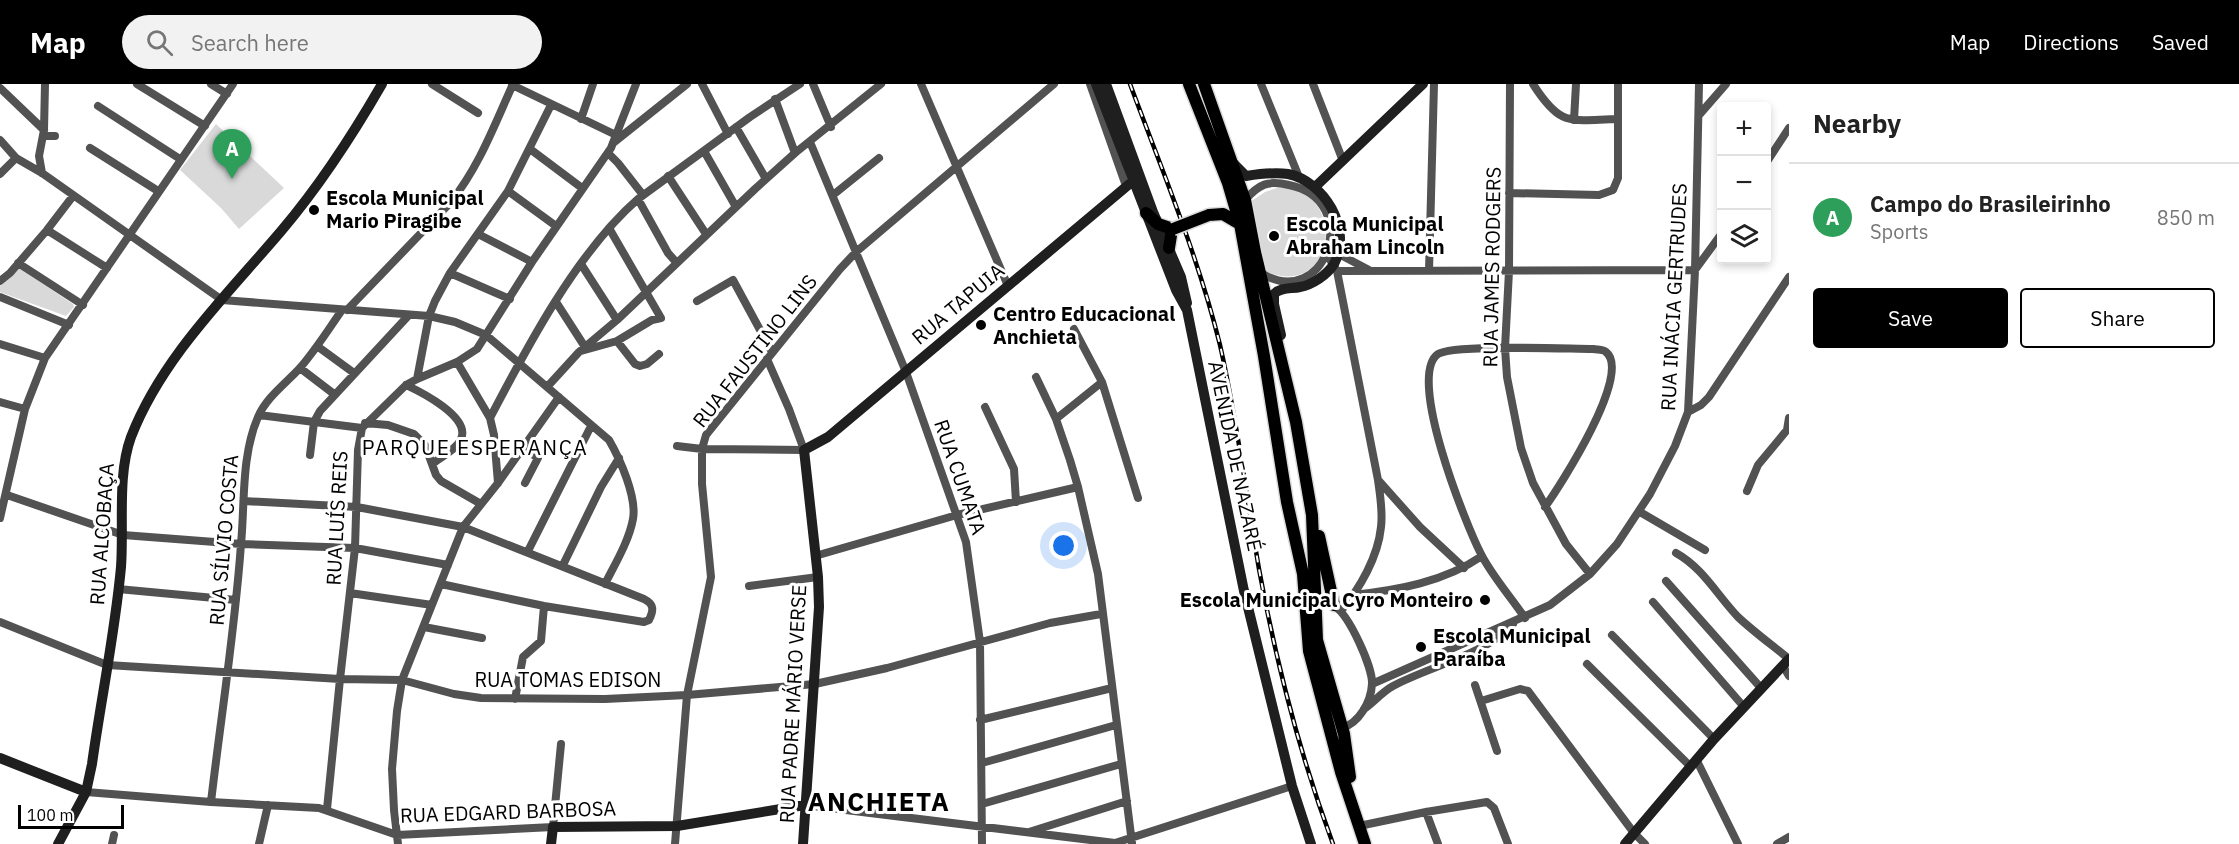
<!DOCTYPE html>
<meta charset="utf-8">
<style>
:root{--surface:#fff;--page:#f2f2f2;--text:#222;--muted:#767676;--line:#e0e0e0;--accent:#000}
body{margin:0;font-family:"IBM Plex Sans",sans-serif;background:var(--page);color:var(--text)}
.controls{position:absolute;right:18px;top:18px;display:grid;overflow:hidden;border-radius:6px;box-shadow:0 3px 9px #0003}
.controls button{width:54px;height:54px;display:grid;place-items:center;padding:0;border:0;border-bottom:2px solid var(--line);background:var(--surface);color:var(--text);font:30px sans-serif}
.scale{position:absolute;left:18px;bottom:15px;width:106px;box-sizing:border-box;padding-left:6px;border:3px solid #000;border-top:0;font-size:16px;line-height:21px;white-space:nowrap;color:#000;-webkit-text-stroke:4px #fff;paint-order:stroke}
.you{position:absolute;left:1064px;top:462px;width:21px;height:21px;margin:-15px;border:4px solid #fff;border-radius:50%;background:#1a73e8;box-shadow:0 0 0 9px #1a73e833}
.badge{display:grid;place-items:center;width:39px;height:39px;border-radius:50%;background:var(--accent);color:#fff;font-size:20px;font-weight:700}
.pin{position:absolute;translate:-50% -50px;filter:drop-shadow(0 2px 3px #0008)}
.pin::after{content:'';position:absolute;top:32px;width:21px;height:18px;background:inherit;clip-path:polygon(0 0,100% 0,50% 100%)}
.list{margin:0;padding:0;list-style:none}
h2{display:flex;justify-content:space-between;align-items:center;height:78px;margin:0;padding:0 24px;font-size:26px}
h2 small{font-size:20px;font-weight:400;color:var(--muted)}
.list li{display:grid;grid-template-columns:39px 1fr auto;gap:18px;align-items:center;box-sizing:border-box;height:108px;padding:0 24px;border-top:2px solid var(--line)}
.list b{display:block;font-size:22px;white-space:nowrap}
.list p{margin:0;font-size:20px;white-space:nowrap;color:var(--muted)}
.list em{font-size:20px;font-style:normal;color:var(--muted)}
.actions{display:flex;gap:12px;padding:18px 24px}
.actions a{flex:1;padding:14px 0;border:2px solid var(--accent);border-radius:6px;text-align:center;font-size:21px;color:var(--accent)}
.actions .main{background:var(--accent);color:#fff}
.icon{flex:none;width:33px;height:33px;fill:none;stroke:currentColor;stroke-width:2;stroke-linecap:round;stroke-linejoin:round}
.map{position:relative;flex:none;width:1789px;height:760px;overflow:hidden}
header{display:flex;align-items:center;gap:36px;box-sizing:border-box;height:84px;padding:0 30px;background:var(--accent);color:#fff}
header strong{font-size:28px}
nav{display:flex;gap:33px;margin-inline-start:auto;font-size:21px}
.search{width:420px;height:54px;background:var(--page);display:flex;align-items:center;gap:15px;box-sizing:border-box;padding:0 21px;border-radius:33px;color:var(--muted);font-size:22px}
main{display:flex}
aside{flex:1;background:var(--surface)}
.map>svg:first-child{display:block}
.green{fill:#d9d9d9}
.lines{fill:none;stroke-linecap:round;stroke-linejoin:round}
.primary-casing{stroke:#dbdbdb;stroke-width:15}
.street{stroke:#525252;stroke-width:8}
.secondary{stroke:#1f1f1f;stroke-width:10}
.primary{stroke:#000;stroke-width:12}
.rail-casing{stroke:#000;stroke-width:4.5}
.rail{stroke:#fff;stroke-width:2;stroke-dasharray:7;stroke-linecap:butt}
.primary-bridge-casing{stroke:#dbdbdb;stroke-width:15;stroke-linecap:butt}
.primary-bridge{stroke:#000;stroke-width:12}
.poi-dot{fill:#000;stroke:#fff;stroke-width:2}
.labels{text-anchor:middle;stroke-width:6;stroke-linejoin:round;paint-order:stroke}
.poi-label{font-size:20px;font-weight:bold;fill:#000;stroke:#fff;text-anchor:start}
.street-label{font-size:20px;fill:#000;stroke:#fff}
.neighbourhood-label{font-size:21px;letter-spacing:1.5px;fill:#000;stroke:#fff}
.district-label{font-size:26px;font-weight:bold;letter-spacing:1.5px;fill:#000;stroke:#fff}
</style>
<header>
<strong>Map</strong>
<div class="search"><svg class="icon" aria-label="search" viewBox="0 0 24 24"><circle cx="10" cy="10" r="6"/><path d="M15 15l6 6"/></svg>Search here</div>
<nav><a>Map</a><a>Directions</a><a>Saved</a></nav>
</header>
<main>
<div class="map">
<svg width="1789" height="760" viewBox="0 0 1789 760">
<rect width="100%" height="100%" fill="#fff"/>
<path class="green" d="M216 40 284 104 239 145 221 124 180 86Z
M1280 103C1352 108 1333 218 1265 187L1250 118 1265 108Z
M19 184 73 220 74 223 66 232 0 208V202Z"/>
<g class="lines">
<g class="primary-casing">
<path id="primary" d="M1189 0 1228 99 1240 140 1264 272 1287 418 1303 490 1309 567 1341 688 1365 760
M1204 0 1245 116 1255 168 1296 338 1312 431 1317 556 1344 650 1350 693
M1146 129 1158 140 1173 145
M1209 131 1223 130 1240 140
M1169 164 1172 145
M1319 452 1334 521"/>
</g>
<path class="street" d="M137 0 205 42
M211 0 227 10
M432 0 478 29
M702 0 728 50
M813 0 831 43
M921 0 1008 202
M1090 0 1126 102
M1261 0 1299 93
M1313 0 1343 77
M1510 0 1509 187 1505 264 1507 293 1521 364 1533 399 1566 460 1590 490
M1533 0C1561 44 1570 36 1618 35
M512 1 616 51
M0 4 44 46
M775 15 795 69
M98 22 180 75
M1699 31 1726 0
M581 35 593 0
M1574 36 1576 0
M736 43 766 95
M43 52H55
M0 56 16 74 42 89 222 216 429 232 455 238 486 251 609 356C620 375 637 413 633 435 629 457 615 480 605 500
M810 58 906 288 966 458 980 558 982 760
M613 59 687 0
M90 64 158 107
M530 65 582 104
M704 67 736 123
M608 69 618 79 643 111
M1766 79 1789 44
M42 89 39 72 44 46 45 0
M0 90 16 74
M668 92 706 150
M508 107 556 142
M1509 109 1599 111 1613 106 1618 94V0
M833 111 879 74
M638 115 668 169 676 178
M1245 116C1259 100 1268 96 1289 101 1364 116 1326 229 1261 189
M47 146 107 184
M478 150 532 178
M1335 168 1369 186
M1327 171 1337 187 1378 396C1380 411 1383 427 1381 443 1378 473 1360 504 1341 527
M18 179 83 221
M581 180 617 236
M1337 187 1695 186 1722 149
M1429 187 1434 0
M450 189 510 215
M0 197 10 189 47 146 73 112
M0 213 69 241
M697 217 733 196 772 268
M556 218 585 263
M347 226 450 119C479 83 494 42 513 0
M617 257 635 280 640 282 647 280 659 270
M0 260 45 274
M317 262 354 289
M581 267 617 257 652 236 661 234 609 144
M457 278 490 334 494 351 498 399
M300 284 334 310
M1036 293 1056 335 1070 376 1078 403 1098 490 1132 759
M417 295 429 232 435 217 450 189 508 107 551 21
M1102 298 1138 414
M406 301C421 308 471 333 461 355 457 365 441 373 432 380
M547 303 579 268 617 236 755 105 795 69 881 0
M0 318 25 325
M985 323 1014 385 1016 418
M1688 328 1701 321 1709 313 1789 193
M259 331 362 344
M490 334C527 263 577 168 638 115L750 33 800 0
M1056 335 1102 298 1074 245
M365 339 388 341 414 350 425 361 436 391 441 397 481 420
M677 362 702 365 804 366 789 325 767 275
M523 364 538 374 525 399
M310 371 314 338 320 327 409 231
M1379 397 1420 443 1464 484
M1747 407 1758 381 1787 346 1789 334
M7 411 123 451 241 460 355 464 448 481
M244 417 357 423 463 443 644 515C654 520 654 526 649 536L644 538 544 522 441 500
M1640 428 1705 466
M0 434 25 325 45 274 233 0
M528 467 591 342
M1676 469C1703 484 1717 511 1738 533 1754 548 1772 561 1789 575
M815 472 957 431 1078 403
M563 481 601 403 619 374
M1666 497 1761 604
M749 502 818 493
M118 505 236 516
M350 509 432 521
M1353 511C1398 506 1444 498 1482 472
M1316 517C1322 518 1329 519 1334 522 1349 530 1373 584 1372 600 1371 618 1359 639 1342 644
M1653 518 1744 623
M1525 534C1511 513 1492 492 1481 470 1466 441 1406 292 1438 270 1452 260 1568 265 1593 265 1598 266 1603 265 1606 268 1633 289 1560 402 1545 423
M0 538 107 581 340 595 402 596 454 610 481 614 605 615 687 611 815 600 887 584 1050 539 1101 530
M424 543 482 554
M1612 551 1714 655
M1587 580 1690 682
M1783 582 1789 592
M1372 600 1550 521 1590 490 1617 460 1650 410 1675 362 1688 328 1695 186 1699 0
M1475 601 1497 667
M515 615 523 573 541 557 544 522
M1481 617 1520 605 1528 607 1634 749 1645 760
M1364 625C1374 618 1382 608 1393 602 1430 582 1485 571 1513 540
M980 636 1112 604
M1696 675 1738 760
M982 679 1116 641
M86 708 211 718 319 724 397 751 553 743 561 660
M211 718C221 632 235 546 241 460 245 419 241 372 258 333 266 314 285 300 299 285 315 267 328 246 342 226
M982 720 1121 680
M805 721 1115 759 1292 702
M327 725 340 595 355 464 358 366 362 344 406 301 417 295 457 278 477 265 532 178 611 64 636 0
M1426 728 1438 760
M1359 742 1426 728 1487 718 1494 724 1508 760
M1029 748 1127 717
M112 760 114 751
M259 760 268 721
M398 760 394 726 392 685 397 627 402 596 463 443 498 399 559 313
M675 760 687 611 711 493 702 400V365L706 351 840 185 856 168 1054 0
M1777 760 1789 753"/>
<path class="secondary" d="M1096 0 1176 206 1187 226 1244 507 1292 702 1311 760
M1106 0 1153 128 1181 193 1187 219
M1233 79 1246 92C1259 90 1274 88 1288 90 1324 97 1353 145 1334 180 1327 191 1312 201 1300 203 1291 205 1281 203 1274 210V220L1281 251
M1315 103 1423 0
M0 674 86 708
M58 760 86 708 92 680C101 615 115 549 121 483 124 442 117 391 131 353 162 273 228 210 282 146 321 100 352 52 382 0
M551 760 553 743 677 742 805 721
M803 760 819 523 818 493 804 366 828 353 1133 97
M1625 760 1714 655 1789 575"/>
<use href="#primary" class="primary"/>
<g class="rail-casing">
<path id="rail" d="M1130 0C1162 86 1198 172 1220 261 1237 335 1246 410 1259 485 1276 578 1300 671 1333 760"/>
</g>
<use href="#rail" class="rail"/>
<g class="primary-bridge-casing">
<path id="primary-bridge" d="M1173 145 1209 131"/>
</g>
<use href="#primary-bridge" class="primary-bridge"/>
</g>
<g class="poi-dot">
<circle cx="314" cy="126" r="6"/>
<circle cx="1274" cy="152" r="6"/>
<circle cx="981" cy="241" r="6"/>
<circle cx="1485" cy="516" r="6"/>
<circle cx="1421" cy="563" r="6"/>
</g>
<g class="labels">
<g class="poi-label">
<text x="326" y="121">Escola Municipal<tspan x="326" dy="23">Mario Piragibe</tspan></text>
<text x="1286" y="147">Escola Municipal<tspan x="1286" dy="23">Abraham Lincoln</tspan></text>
<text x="993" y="237">Centro Educacional<tspan x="993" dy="23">Anchieta</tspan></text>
<text x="1473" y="523" text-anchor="end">Escola Municipal Cyro Monteiro</text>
<text x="1433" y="559">Escola Municipal<tspan x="1433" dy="23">Paraíba</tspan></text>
</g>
<g class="street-label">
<text transform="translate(1492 183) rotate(-89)" y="7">RUA JAMES RODGERS</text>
<text transform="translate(1674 213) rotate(-87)" y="7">RUA INÁCIA GERTRUDES</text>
<text transform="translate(958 220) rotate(-40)" y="7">RUA TAPUIA</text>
<text transform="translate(755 267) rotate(-52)" y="7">RUA FAUSTINO LINS</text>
<text transform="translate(1235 372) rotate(78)" y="7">AVENIDA DE NAZARÉ</text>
<text transform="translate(960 393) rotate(71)" y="7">RUA CUMATA</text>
<text transform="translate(337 434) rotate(-87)" y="7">RUA LUÍS REIS</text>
<text transform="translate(102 450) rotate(-86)" y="7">RUA ALCOBAÇA</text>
<text transform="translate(224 456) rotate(-85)" y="7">RUA SÍLVIO COSTA</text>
<text x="568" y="603">RUA TOMAS EDISON</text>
<text transform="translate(793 620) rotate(-87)" y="7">RUA PADRE MÁRIO VERSE</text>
<text transform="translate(508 728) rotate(-2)" y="7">RUA EDGARD BARBOSA</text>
</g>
<g class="neighbourhood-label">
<text x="475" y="371">PARQUE ESPERANÇA</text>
</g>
<g class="district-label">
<text x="879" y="727">ANCHIETA</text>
</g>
</g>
</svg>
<div class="controls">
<button>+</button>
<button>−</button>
<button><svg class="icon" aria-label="layers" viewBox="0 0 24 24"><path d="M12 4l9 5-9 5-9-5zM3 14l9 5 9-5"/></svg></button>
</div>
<div class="scale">100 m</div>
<div class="you"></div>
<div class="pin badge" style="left:232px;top:95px;background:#2e9e5b">A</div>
</div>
<aside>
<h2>Nearby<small></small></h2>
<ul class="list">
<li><span class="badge" style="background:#2e9e5b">A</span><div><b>Campo do Brasileirinho</b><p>Sports</p></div><em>850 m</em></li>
</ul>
<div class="actions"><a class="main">Save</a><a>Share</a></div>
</aside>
</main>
